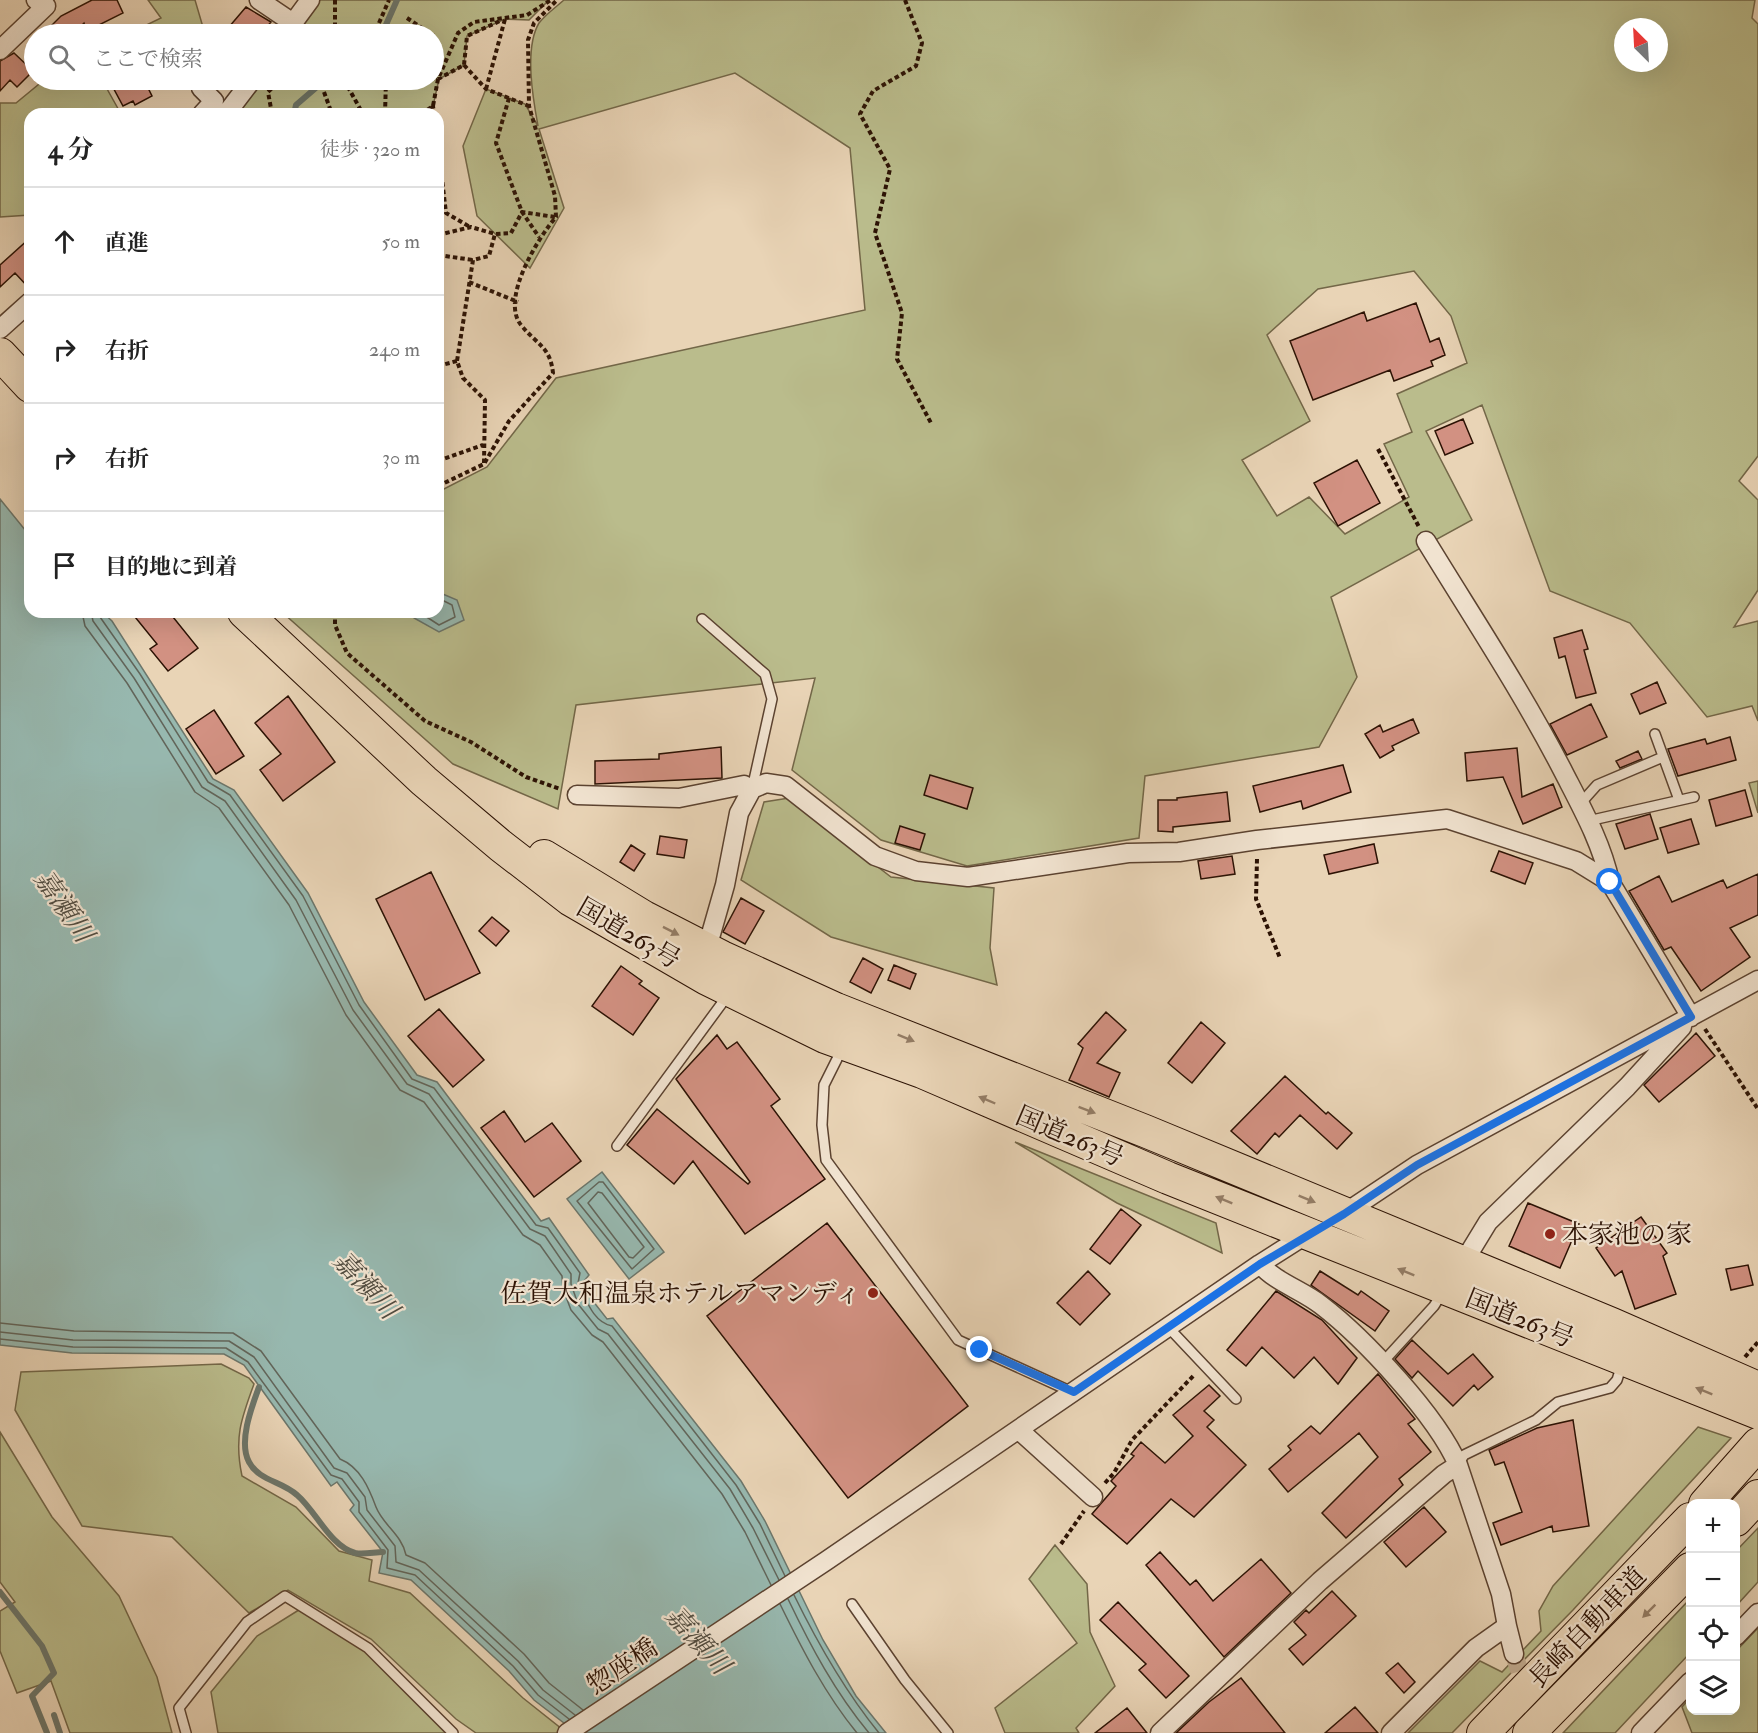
<!DOCTYPE html>
<html lang="ja">
<meta charset="utf-8">
<style>
:root{--surface:#fff;--page:#f2f2f2;--text:#222;--muted:#767676;--line:#e0e0e0}
body{margin:0;font-family:"IM FELL Double Pica","Noto Serif JP",serif;background:var(--page);color:var(--text)}
.controls{position:absolute;right:18px;bottom:18px;display:grid;overflow:hidden;border-radius:12px;box-shadow:0 6px 24px #0002}
.controls button{width:54px;height:54px;display:grid;place-items:center;padding:0;border:0;border-bottom:2px solid var(--line);background:var(--surface);color:var(--text);font:30px sans-serif}
.compass{position:absolute;left:1614px;top:18px;width:54px;height:54px;border-radius:50%;background:var(--surface);box-shadow:0 6px 24px #0002;rotate:336deg}
.stop{position:absolute;width:18px;height:18px;margin:-14px;border:4px solid #1a73e8;border-radius:50%;background:#fff}
.stop.end{background:#1a73e8;border-color:#fff;box-shadow:0 2px 6px #0008}
.list{margin:0;padding:0;list-style:none}
h2{display:flex;justify-content:space-between;align-items:center;height:78px;margin:0;padding:0 24px;font-size:26px}
h2 small{font-size:20px;font-weight:400;color:var(--muted)}
.list li{display:grid;grid-template-columns:39px 1fr auto;gap:18px;align-items:center;box-sizing:border-box;height:108px;padding:0 24px;border-top:2px solid var(--line)}
.list b{display:block;font-size:22px;white-space:nowrap}
.list em{font-size:20px;font-style:normal;color:var(--muted)}
.icon{flex:none;width:33px;height:33px;fill:none;stroke:currentColor;stroke-width:2;stroke-linecap:round;stroke-linejoin:round}
.map{position:relative;flex:none;width:1758px;height:1733px;overflow:hidden}
.search{position:absolute;background:var(--surface);box-shadow:0 6px 24px #0002;left:24px;top:24px;width:420px;height:66px;display:flex;align-items:center;gap:15px;box-sizing:border-box;padding:0 21px;border-radius:33px;color:var(--muted);font-size:22px}
.panel{position:absolute;background:var(--surface);box-shadow:0 6px 24px #0002;left:24px;top:108px;width:420px;height:510px;border-radius:18px}
.map>svg:first-child{display:block}
.green{fill:#babc8c;stroke:#736748;stroke-width:1.5;fill-rule:evenodd}
.water{fill:#97b8af;stroke:#6c766b;stroke-width:1.5}
.lines{fill:none;stroke-linecap:round;stroke-linejoin:round}
.shore{stroke:#62655a;stroke-width:1.5}
.stream{stroke:#6c766b;stroke-width:6}
.building{fill:#d29182;stroke:#2c1204;stroke-width:1.5}
.street-tunnel{stroke:#c3ad92;stroke-width:18;stroke-dasharray:18 9;stroke-linecap:butt}
.lane-casing{stroke:#5b4230;stroke-width:12}
.street-casing{stroke:#5b4230;stroke-width:21}
.highway-casing{stroke:#2c1204;stroke-width:34}
.path{stroke:#2c1204;stroke-width:4;stroke-dasharray:4.5 3;stroke-linecap:butt}
.lane{stroke:#f1e3d0;stroke-width:9}
.street{stroke:#f1e3d0;stroke-width:18}
.highway{stroke:#e9d4b6;stroke-width:32}
.oneway{fill:#947d66}
.route{stroke:#1a73e8;stroke-width:8}
.poi-dot{fill:#8f2418;stroke:#f1e3d0;stroke-width:2}
.labels{text-anchor:middle;stroke-width:4.5;stroke-linejoin:round;paint-order:stroke}
.street-label{font-size:26px;fill:#2c1204;stroke:#f1e3d0}
.poi-label{font-size:26px;fill:#2c1204;stroke:#f1e3d0;text-anchor:start}
.water-label{font-size:27px;font-style:italic;fill:#514c40;stroke:#f1e3d0}
</style>
<div class="map">
<svg width="1758" height="1733" viewBox="0 0 1758 1733">
<rect width="100%" height="100%" fill="#e9d4b6"/>
<filter id="stains"><feTurbulence type="fractalNoise" baseFrequency=".00333" numOctaves="4"/><feColorMatrix values="0 0 0 0 .2 0 0 0 0 .09 0 0 0 0 .02 0 0 0 .5 -.17"/></filter>
<radialGradient id="worn" r=".72"><stop offset=".6" stop-color="#630" stop-opacity="0"/><stop offset="1" stop-color="#630" stop-opacity=".3"/></radialGradient>
<path class="green" d="M148 0H195L205 34H136L134 31 161 18Z
M320 0H549L529 20 505 19 467 36 464 65 439 79 433 106 421 114H235L261 80H434V34H295Z
M564 0H1755L1752 18 1758 24V456L1739 481 1758 500V590L1734 627 1758 621V721L1752 706 1707 717 1630 623 1550 591 1482 405 1426 431 1472 520 1331 597 1357 677 1319 747 1145 776 1139 838 967 866 881 840 792 770 815 678 576 705 558 809 453 764 283 613 438 612V492L487 467 556 378 865 310 850 148 735 73 539 129 564 208 530 268 477 216 463 146 486 89 525 104 538 126C533 99 524 48 539 23 545 15 556 7 564 0ZM1623 27H1659V63H1623ZM1414 271 1451 316 1467 363 1397 394 1412 432 1384 444 1409 497 1345 534 1309 497 1277 516 1242 460 1310 421 1267 335 1318 289Z
M44 80H102L121 114H30V215L0 217V103H16Z
M1758 781V813L1749 783Z
M789 798 891 877 994 888 990 948 997 985 831 937 741 880 764 802Z
M1015 1142 1216 1223 1222 1253 1117 1203Z
M221 1364 249 1378 254 1384C241 1419 234 1438 242 1476L296 1507 339 1551 372 1560 369 1581 410 1593 523 1698 567 1733H476L456 1719 371 1639 288 1590 249 1613 172 1537 82 1526 15 1410 21 1372Z
M1698 1427 1731 1438 1573 1610 1452 1733H1408L1480 1661 1502 1672 1541 1631 1539 1611 1553 1586Z
M0 1432 52 1517 119 1596 157 1677 172 1733H70L51 1681 17 1693 0 1651V1611L15 1602 0 1582Z
M1758 1528V1582L1736 1606V1551Z
M1055 1545 1087 1584 1090 1632 1115 1686 1076 1728 1079 1733H1005L995 1708 1077 1643 1029 1579Z
M1690 1599V1653L1615 1733H1563Z
M302 1608 368 1648 453 1733H218L211 1692 257 1636Z
M1758 1628V1733H1692L1682 1707 1690 1698V1710H1736V1651Z"/>
<path class="water" d="M0 499 30 536V612H102L112 621 213 779 234 790 308 893 364 1002 417 1075 437 1082 541 1221 549 1218 589 1275 584 1281 592 1292 589 1296 607 1319 613 1318 741 1481 765 1521 823 1640 856 1696 886 1733H577L534 1700 509 1671 411 1580 379 1573 383 1552 350 1510 354 1505 337 1482 331 1486 244 1365 224 1354 72 1353 0 1345Z
M438 592 457 600 464 620 439 632 414 618 412 612H438Z
M602 1172 664 1252 629 1279 567 1199Z"/>
<g class="lines">
<path class="shore" d="M82 612 85 626 127 683 195 792 219 808 289 905 346 1015 400 1090 424 1102 523 1235 540 1245 562 1276 563 1289 571 1310 592 1335 603 1342 722 1494 745 1532 771 1585
M91 612 93 621 134 678 202 787 225 801 296 900 353 1010 407 1084 429 1094 530 1229 545 1236 571 1274V1284L578 1304 598 1329 608 1334 730 1489 753 1528 779 1580
M99 612 100 617 140 674 208 782 230 795 303 896 359 1005 412 1079 434 1088 536 1225 548 1228 580 1273 578 1283C586 1298 592 1322 612 1326L736 1485 760 1524 785 1576
M419 612 439 625 455 617 452 605 438 598
M599 1182H603L654 1249 632 1269 577 1201Z
M598 1192 602 1193 644 1247 633 1258 629 1257 588 1203Z
M0 1323 74 1331 233 1333 261 1351 340 1459C360 1467 369 1488 376 1507 383 1525 402 1535 406 1555L425 1563 524 1654 549 1683 583 1710
M0 1332 73 1340 229 1341 254 1357 334 1468 347 1473 365 1497 367 1510 395 1546 396 1562 419 1570 518 1661 543 1690 575 1715
M0 1339 73 1347 226 1348 248 1362 331 1475 342 1479 359 1502V1512L388 1550 387 1568 415 1575 513 1666 538 1695 569 1719
M794 1595C818 1644 844 1690 879 1733
M788 1599C811 1647 835 1692 869 1733
M780 1604C802 1649 825 1694 857 1733"/>
<path class="stream" d="M376 34 385 27 397 0
M294 114 296 105 325 80
M259 1387C252 1406 238 1442 249 1462 259 1481 282 1481 297 1495 316 1511 330 1546 355 1553 363 1555 375 1552 383 1552
M0 1592 42 1646 54 1673 32 1696 47 1733
M54 1715 60 1733"/>
</g>
<path class="building" d="M92 0H117L123 13 87 31 84 23 73 34H43L61 16Z
M246 7 271 22 261 34H223Z
M14 53 33 71 17 87 10 80 0 91V61Z
M109 80H144L152 96 135 105 133 101 123 106Z
M30 238V289L15 273 0 287V265Z
M1416 303 1430 342 1439 338 1445 355 1431 361 1433 366 1394 381 1390 370 1313 400 1290 341 1364 312 1367 321Z
M1463 419 1473 443 1445 455 1435 431Z
M1357 460 1380 503 1338 526 1314 483Z
M131 612H169L198 648 168 671 150 649 157 644Z
M1582 630 1588 649 1584 650 1596 693 1576 698 1565 656 1559 658 1554 638Z
M1657 682 1666 703 1640 714 1631 694Z
M288 696 335 762 283 801 260 770 281 754 255 723Z
M1591 704 1607 737 1567 755 1550 724Z
M214 710 244 756 216 774 186 729Z
M1413 719 1419 733 1392 746 1394 750 1380 758 1365 734 1380 725 1383 732Z
M1730 737 1736 760 1678 776 1668 749 1705 739 1707 744Z
M721 747 722 778 595 784V761L659 759V754Z
M1517 748 1522 797 1553 784 1562 807 1523 824 1503 777 1467 781 1465 753Z
M1638 751 1642 759 1620 768 1616 761Z
M1343 765 1351 792 1303 809 1301 801 1260 812 1253 786Z
M930 775 973 788 967 809 924 795Z
M1745 790 1752 816 1716 826 1709 800Z
M1227 792 1230 821 1173 827V832L1158 831V800H1177V798Z
M1650 814 1658 839 1625 849 1616 824Z
M1691 819 1699 844 1668 853 1660 828Z
M900 826 925 834 920 850 895 843Z
M660 836 687 840 684 858 657 854Z
M1374 844 1378 863 1329 874 1324 855Z
M631 845 645 854 634 871 620 862Z
M1499 851 1533 863 1525 884 1491 871Z
M1232 856 1235 874 1201 879 1198 861Z
M431 872 480 973 425 1000 376 899Z
M1758 874V915L1730 928 1750 957 1701 991 1671 947 1664 950 1629 891 1659 876 1672 902 1723 880 1727 888Z
M741 898 764 911 745 944 723 932Z
M492 917 509 931 496 946 479 931Z
M863 958 883 969 871 993 850 982Z
M894 965 916 974 910 989 888 980Z
M621 966 642 981 639 984 659 998 633 1035 592 1006Z
M439 1009 484 1060 453 1087 408 1036Z
M1106 1012 1126 1030 1097 1063 1120 1073 1109 1097 1069 1080 1083 1048 1078 1044Z
M1201 1022 1225 1043 1192 1083 1168 1063Z
M1696 1033 1715 1056 1659 1102 1644 1085Z
M717 1035 727 1049 737 1042 780 1099 771 1106 825 1179 745 1234 693 1161 674 1184 627 1145 657 1109 748 1184 750 1182 676 1079Z
M1285 1076 1326 1114 1328 1112 1352 1133 1337 1149 1300 1115 1279 1137 1275 1133 1257 1154 1231 1131Z
M504 1111 525 1142 552 1123 581 1161 534 1197 481 1128Z
M1528 1203 1579 1224 1560 1268 1509 1246Z
M1121 1209 1141 1225 1110 1264 1090 1249Z
M1641 1217 1667 1253 1663 1256 1676 1294 1635 1309 1622 1271 1615 1276 1596 1248Z
M827 1223 968 1406 848 1498 707 1316Z
M1748 1265 1753 1285 1731 1290 1726 1269Z
M1088 1271 1110 1294 1080 1325 1057 1303Z
M1320 1271 1358 1295 1361 1291 1389 1311 1375 1331 1311 1285Z
M1276 1291 1322 1320 1357 1358 1338 1384 1314 1357 1294 1378 1262 1347 1246 1366 1227 1350Z
M1412 1340 1448 1374 1473 1354 1493 1377 1478 1390 1474 1385 1453 1406 1418 1371 1412 1378 1395 1359Z
M1378 1374 1415 1419 1408 1424 1431 1452 1399 1479 1403 1485 1346 1538 1322 1513 1378 1457 1359 1433 1288 1492 1269 1469 1291 1450 1288 1446 1311 1426 1320 1434Z
M1209 1385 1220 1396 1204 1411 1214 1420 1207 1427 1246 1465 1194 1517 1171 1499 1127 1544 1092 1514 1116 1486 1111 1481 1134 1456 1131 1454 1141 1442 1165 1463 1193 1436 1173 1415Z
M1573 1420 1589 1526 1553 1532 1552 1526 1501 1545 1493 1523 1522 1512 1504 1462 1495 1465 1489 1450 1537 1428Z
M1424 1507 1446 1532 1406 1567 1384 1542Z
M1160 1552 1190 1585 1196 1580 1213 1601 1261 1559 1291 1593 1224 1657 1146 1565Z
M1332 1591 1356 1616 1303 1665 1289 1649 1306 1635 1294 1622 1306 1610 1309 1613Z
M1118 1602 1189 1676 1166 1698 1139 1670 1146 1664 1100 1620Z
M1398 1663 1415 1682 1404 1693 1386 1673Z
M1241 1678 1285 1733H1176L1209 1702Z
M1355 1707 1378 1733H1325Z
M1127 1708 1147 1733H1095Z"/>
<g class="lines">
<path class="street-tunnel" d="M1514 1654 1539 1732"/>
<g class="lane-casing">
<path id="lane" d="M702 619 765 674 772 699 752 789
M1655 734 1679 800
M1580 804 1597 785 1663 757
M1588 821 1694 797
M843 1047 824 1085 822 1125 826 1160 958 1340 1072 1392
M617 1146 728 995
M1169 1328 1236 1399
M1382 1363 1434 1306 1442 1293
M1458 1465 1464 1455 1536 1420 1558 1402 1610 1388 1617 1380 1622 1364
M852 1604 905 1680 948 1733
M186 1733 179 1708 247 1622 285 1596 368 1648 453 1733"/>
</g>
<g class="street-casing">
<path id="street" d="M259 0 293 23
M285 34 310 0
M0 50 46 6 36 0
M201 88 214 101 202 114
M226 114 252 80
M0 329 30 302
M1426 541C1473 618 1523 693 1564 773 1582 808 1602 844 1610 882
M577 795 679 798 744 785 752 789
M703 947 711 934 725 885 739 813 752 789 766 783 786 786 875 856 916 871 968 877 1128 853 1179 852 1257 840 1447 819 1576 861 1610 882 1691 1017
M1342 1215 1417 1165 1758 980
M1463 1263 1488 1222 1627 1087 1682 1027
M1260 1264C1275 1282 1302 1290 1321 1305 1364 1338 1437 1416 1458 1465
M1019 1430 1093 1497
M1507 1626 1514 1654
M1736 1636 1758 1613
M567 1733 826 1561 1260 1264 1312 1231
M1160 1733 1320 1581 1444 1474 1458 1465 1501 1594 1507 1626 1476 1648 1391 1733
M1641 1733 1690 1682"/>
</g>
<g class="highway-casing">
<path id="highway" d="M0 354 30 386
M244 612 424 781 501 846 571 900 707 979 825 1037 922 1072 1168 1178 1758 1413
M544 856 644 917 722 957 836 1009 1145 1131 1612 1324 1758 1388
M1705 1504 1758 1444
M1736 1520 1758 1496
M1483 1733 1690 1519
M1529 1733 1690 1569"/>
</g>
<path class="path" d="M335 0V34
M905 0 922 43 916 66 873 91 860 114 890 169 875 233 902 313 897 359 931 423
M407 18 431 34
M379 23 389 0
M434 49 438 79 464 65 467 36 502 20
M464 65 486 89 529 106
M344 80 363 114
M309 86 311 80
M486 89 505 19
M324 92 332 114
M509 98 496 143 522 212 539 237
M272 114 268 92 280 80
M385 114 386 80
M421 114 433 106 438 79 458 33 474 22 527 15 551 0
M428 114 433 106 434 114
M438 145 446 213 470 227
M438 235 471 227 495 234 511 233 522 212 555 217
M438 255 473 260
M469 282 518 302
M438 366 457 361
M1378 449 1419 527
M438 461 483 445
M484 463 485 400 463 378 457 361 473 260 489 256 495 234
M438 486 484 464 509 421 553 373C550 346 537 345 521 325 500 299 538 238 556 217L555 196 529 106 528 40 534 23 557 0
M335 612V625L347 653 425 721 471 742 526 777 560 789
M1257 859 1256 899 1280 958
M1705 1029 1758 1109
M1745 1357 1758 1342
M1105 1483 1114 1473 1132 1440 1195 1374
M1061 1544 1084 1511"/>
<use href="#lane" class="lane"/>
<use href="#street" class="street"/>
<use href="#highway" class="highway"/>
</g>
<defs><path id="oneway-solid" d="M-6-.8H1V-3.2L6.5 0L1 3.2V.8H-6Z" transform="scale(1.5)"/></defs>
<g class="oneway">
<use href="#oneway-solid" transform="translate(671 931) rotate(27)"/>
<use href="#oneway-solid" transform="translate(906 1038) rotate(22)"/>
<use href="#oneway-solid" transform="translate(987 1100) rotate(-157)"/>
<use href="#oneway-solid" transform="translate(1087 1110) rotate(21)"/>
<use href="#oneway-solid" transform="translate(1307 1199) rotate(22)"/>
<use href="#oneway-solid" transform="translate(1224 1200) rotate(-158)"/>
<use href="#oneway-solid" transform="translate(1406 1272) rotate(-158)"/>
<use href="#oneway-solid" transform="translate(1704 1391) rotate(-158)"/>
<use href="#oneway-solid" transform="translate(1649 1611) rotate(135)"/>
</g>
<g class="lines">
<path class="route" d="M980 1350 1074 1392 1260 1264 1344 1214 1417 1165 1691 1017 1610 882"/>
</g>
<g class="poi-dot">
<circle cx="1550" cy="1234" r="6"/>
<circle cx="873" cy="1293" r="6"/>
</g>
<g class="labels">
<g class="street-label">
<text transform="translate(629 933) rotate(30)" y="9">国道263号</text>
<text transform="translate(1070 1136) rotate(23)" y="9">国道263号</text>
<text transform="translate(1520 1318) rotate(22)" y="9">国道263号</text>
<text transform="translate(1587 1627) rotate(-46)" y="9">長崎自動車道</text>
<text transform="translate(622 1666) rotate(-34)" y="9">惣座橋</text>
</g>
<g class="poi-label">
<text x="1562" y="1243">本家池の家</text>
<text x="861" y="1302" text-anchor="end">佐賀大和温泉ホテルアマンディ</text>
</g>
<g class="water-label">
<text transform="translate(64 906) rotate(55)" y="9">嘉瀬川</text>
<text transform="translate(366 1285) rotate(47)" y="9">嘉瀬川</text>
<text transform="translate(698 1640) rotate(48)" y="9">嘉瀬川</text>
</g>
</g>
<rect width="100%" height="100%" filter="url(#stains)"/>
<rect width="100%" height="100%" fill="url(#worn)"/>
</svg>
<div class="controls">
<button>+</button>
<button>−</button>
<button><svg class="icon" aria-label="locate" viewBox="0 0 24 24"><circle cx="12" cy="12" r="6"/><path d="M12 2v4M12 18v4M2 12h4M18 12h4"/></svg></button>
<button><svg class="icon" aria-label="layers" viewBox="0 0 24 24"><path d="M12 4l9 5-9 5-9-5zM3 14l9 5 9-5"/></svg></button>
</div>
<svg class="compass" viewBox="-18 -18 36 36"><path d="M0-13l5 13h-10z" fill="#e53935"/><path d="M0 13l5-13h-10z" fill="#767676"/></svg>
<div class="stop" style="left:1610px;top:882px"></div>
<div class="stop end" style="left:980px;top:1350px"></div>
<div class="search"><svg class="icon" aria-label="search" viewBox="0 0 24 24"><circle cx="10" cy="10" r="6"/><path d="M15 15l6 6"/></svg>ここで検索</div>
<section class="panel">
<h2>4 分<small>徒歩 · 320 m</small></h2>
<ul class="list">
<li><svg class="icon" aria-label="ahead" viewBox="0 0 24 24"><path d="M12 20V5M6 11l6-6 6 6"/></svg><div><b>直進</b></div><em>50 m</em></li>
<li><svg class="icon" aria-label="right" viewBox="0 0 24 24"><path d="M7 20v-9h11M14 6l5 5-5 5"/></svg><div><b>右折</b></div><em>240 m</em></li>
<li><svg class="icon" aria-label="right" viewBox="0 0 24 24"><path d="M7 20v-9h11M14 6l5 5-5 5"/></svg><div><b>右折</b></div><em>30 m</em></li>
<li><svg class="icon" aria-label="arrive" viewBox="0 0 24 24"><path d="M6 21V4h12l-3 4 3 4H6"/></svg><div><b>目的地に到着</b></div></li>
</ul>
</section>
</div>
